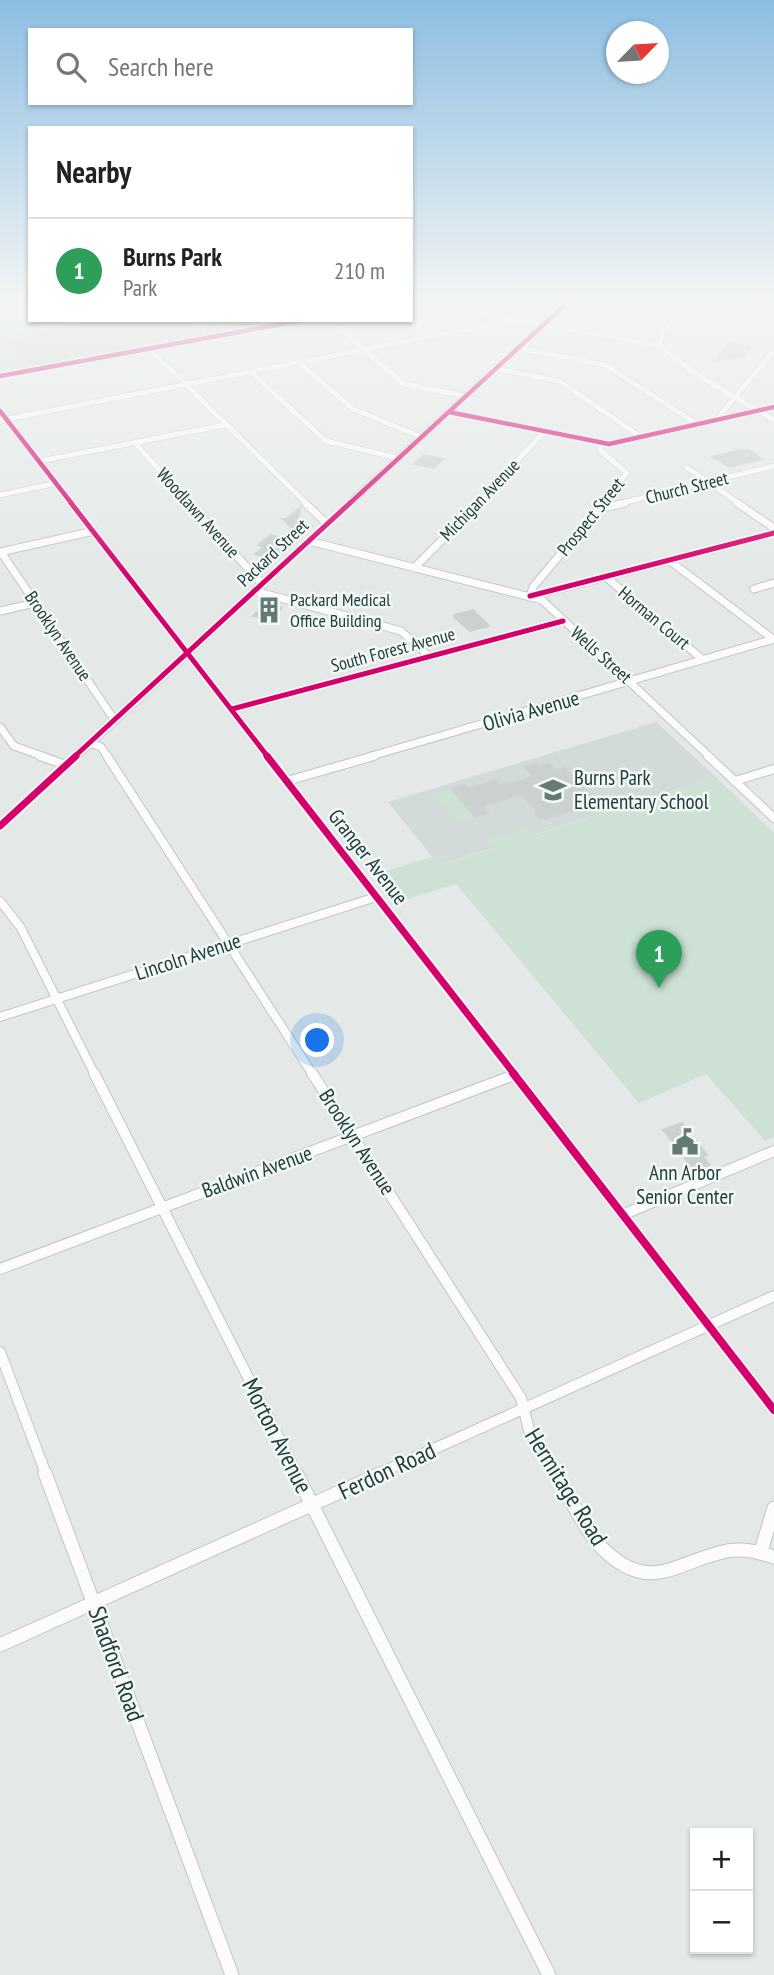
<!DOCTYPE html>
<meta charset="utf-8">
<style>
:root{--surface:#fff;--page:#f2f2f2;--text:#222;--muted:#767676;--line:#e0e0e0;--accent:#657975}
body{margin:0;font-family:"PT Sans Narrow",sans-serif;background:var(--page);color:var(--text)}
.controls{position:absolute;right:21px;bottom:21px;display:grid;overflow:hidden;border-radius:0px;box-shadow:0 2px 5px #0004}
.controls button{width:63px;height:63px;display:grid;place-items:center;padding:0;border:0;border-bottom:2px solid var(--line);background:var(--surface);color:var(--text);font:35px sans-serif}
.compass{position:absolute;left:606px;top:21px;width:63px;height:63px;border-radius:50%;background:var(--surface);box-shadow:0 2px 5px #0004;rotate:65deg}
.you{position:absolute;left:318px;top:1041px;width:24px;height:24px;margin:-18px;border:5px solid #fff;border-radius:50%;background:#1a73e8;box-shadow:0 0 0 10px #1a73e833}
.badge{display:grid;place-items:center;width:46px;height:46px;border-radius:50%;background:var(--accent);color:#fff;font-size:23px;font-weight:700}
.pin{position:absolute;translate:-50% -58px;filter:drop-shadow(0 2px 4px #0008)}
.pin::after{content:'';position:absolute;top:37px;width:24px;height:21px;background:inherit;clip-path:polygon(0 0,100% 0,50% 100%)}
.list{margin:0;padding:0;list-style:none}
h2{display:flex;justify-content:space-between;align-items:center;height:91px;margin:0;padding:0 28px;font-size:30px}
h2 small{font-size:23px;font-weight:400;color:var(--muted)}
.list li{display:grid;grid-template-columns:46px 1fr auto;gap:21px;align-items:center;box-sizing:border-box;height:105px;padding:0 28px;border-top:2px solid var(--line)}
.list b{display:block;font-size:26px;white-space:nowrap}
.list p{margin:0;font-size:23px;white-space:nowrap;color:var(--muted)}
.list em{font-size:23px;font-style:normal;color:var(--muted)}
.icon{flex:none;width:38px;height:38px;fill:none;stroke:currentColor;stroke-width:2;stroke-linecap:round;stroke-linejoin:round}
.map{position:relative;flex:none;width:774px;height:1975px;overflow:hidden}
.search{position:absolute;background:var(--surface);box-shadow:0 2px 5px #0004;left:28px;top:28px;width:385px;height:77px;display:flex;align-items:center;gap:18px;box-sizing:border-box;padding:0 24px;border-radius:0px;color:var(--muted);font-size:26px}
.panel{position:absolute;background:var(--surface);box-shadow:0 2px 5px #0004;left:28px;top:126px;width:385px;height:196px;border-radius:0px}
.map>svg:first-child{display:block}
.built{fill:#d2dbd7}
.green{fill:#cde2d5}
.building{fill:#cbd1cf;stroke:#cdd2d0;stroke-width:2}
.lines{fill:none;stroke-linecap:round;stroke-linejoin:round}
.minor-far4-casing{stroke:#c1c6c4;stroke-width:6}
.minor-far3-casing{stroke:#c1c6c4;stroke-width:9}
.minor-far2-casing{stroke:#c1c6c4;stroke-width:10}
.minor-far1-casing{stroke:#c1c6c4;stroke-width:12}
.minor-casing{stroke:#c1c6c4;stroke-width:15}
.secondary-casing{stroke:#c0c7c5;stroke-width:2}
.minor-far4{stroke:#fbfcfb;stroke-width:5}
.minor-far3{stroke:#fbfcfb;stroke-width:7}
.minor-far2{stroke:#fbfcfb;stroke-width:8}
.minor-far1{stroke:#fbfcfb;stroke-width:10}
.minor{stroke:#fbfcfb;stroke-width:13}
.secondary{fill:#fbfcfb;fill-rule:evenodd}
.cycleway-far3-casing{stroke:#f2f8f6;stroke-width:7}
.cycleway-far2-casing{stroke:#f2f8f6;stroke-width:9}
.cycleway-far1-casing{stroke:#f2f8f6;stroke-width:11}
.cycleway-casing{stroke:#f2f8f6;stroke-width:12}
.cycleway-far3{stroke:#d6006c;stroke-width:4.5}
.cycleway-far2{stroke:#d6006c;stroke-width:5}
.cycleway-far1{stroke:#d6006c;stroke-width:7}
.cycleway{stroke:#d6006c;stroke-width:8}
.labels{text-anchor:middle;stroke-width:5;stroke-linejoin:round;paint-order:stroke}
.far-street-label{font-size:18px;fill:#213d38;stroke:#f2f8f6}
.far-poi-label{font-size:18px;fill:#213d38;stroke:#f2f8f6;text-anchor:start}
.street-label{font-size:21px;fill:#213d38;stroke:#f2f8f6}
.poi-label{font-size:21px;fill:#213d38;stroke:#f2f8f6;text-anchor:start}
.near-street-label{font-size:24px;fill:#213d38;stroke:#f2f8f6}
</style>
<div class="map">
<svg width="774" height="1975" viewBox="0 0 774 1975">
<rect width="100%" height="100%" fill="#e4e9e7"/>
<path class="built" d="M0 302H30V320H285L0 372Z
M656 722 716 777 439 865 388 802Z"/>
<path class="green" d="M14 302H30V320H99L4 337 0 332V307Z
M716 777 774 833V1137L765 1141 706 1074 639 1103 456 884 398 902 376 874 432 857 440 865 494 848 488 840 528 827 535 835 616 809 607 799 621 794 631 804Z
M452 789 475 816 457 822 434 794Z"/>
<path class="building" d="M114 320H185L200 334 29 365 12 344 25 339 23 336Z
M729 342 752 346 744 356 715 361Z
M740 450H749L762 459 730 467 712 457Z
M423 455 443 459 434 468 414 464Z
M300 508 298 522 312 526 300 537 283 519H286Z
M271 535 295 543 274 559 255 554 264 547 258 545Z
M266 603 282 608 272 618 253 616Z
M473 610 489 626 470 631 454 617V615Z
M536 764 539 767 550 764 555 770 564 767 597 802 545 819 539 818 535 814 537 811 522 794 483 806 488 813 475 817 452 789 465 785 468 789 496 780 499 784 513 783 534 777 525 767Z
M682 1123 707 1155 703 1156 709 1165 694 1170 663 1130Z"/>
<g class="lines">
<g class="minor-far4-casing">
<path id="minor-far4" d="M467 302 488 317
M688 302 662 333 660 346 694 373 774 420
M484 314 660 346
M329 320 404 384 465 396
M518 348 605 365 697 424
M150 349 307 504
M298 362 353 409 421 437
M496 369 559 381 641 437
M251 372 326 441 398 458
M0 411 72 504
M449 412 609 444 774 407
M717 419 774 350
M2 420 517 320
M134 442 190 504
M40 461 225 425
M686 467 740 504
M0 495 57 483
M477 504 544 432
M601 504 627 473 602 452 600 449 603 443
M618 504 774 466"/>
</g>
<g class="minor-far3-casing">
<path id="minor-far3" d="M71 503 268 757
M189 503 263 585
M305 503 327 524
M737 503 774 528
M599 509 625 503
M309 541 542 600 710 757
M0 552 94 531
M1 552 115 721
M670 561 773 639
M414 568 479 503
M606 577 702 659
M754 589 774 583
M255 591 401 631 429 656
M530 596 533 587 603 503
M532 596 774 533
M0 611 35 603
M232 709 563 621
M0 727 14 746 45 757
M90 743 101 747 108 757
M368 757 774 639"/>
</g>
<g class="minor-far2-casing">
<path id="minor-far2" d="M40 756 66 765
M107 756 313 1075
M267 756 515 1075
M708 756 774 818
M287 781 374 756
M735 781 774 769
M0 901 21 928 95 1075
M0 1017 376 897"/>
</g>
<g class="minor-far1-casing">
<path id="minor-far1" d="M94 1073 297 1474
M312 1073 521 1398 529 1430 556 1474
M513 1073 774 1410
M622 1215 774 1151
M0 1269 514 1075
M0 1352 46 1474
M378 1474 774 1296"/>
</g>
<g class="minor-casing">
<path id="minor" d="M45 1473 232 1975
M296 1473 549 1975
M555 1473C568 1494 587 1534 604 1550 651 1595 677 1561 727 1551 744 1548 758 1552 774 1557
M761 1551 774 1508
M0 1645 382 1473"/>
</g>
<g class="secondary-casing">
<path id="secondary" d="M564 302H571L4 828 0 829V820Z
M292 320H307L0 378V374Z"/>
</g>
<use href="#minor-far4" class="minor-far4"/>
<use href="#minor-far3" class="minor-far3"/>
<use href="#minor-far2" class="minor-far2"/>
<use href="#minor-far1" class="minor-far1"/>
<use href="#minor" class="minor"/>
<use href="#secondary" class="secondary"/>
<g class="cycleway-far3-casing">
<path id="cycleway-far3" d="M0 376 304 320
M0 411 72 504
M449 412 609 444 774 407
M349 504 568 302"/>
</g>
<g class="cycleway-far2-casing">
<path id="cycleway-far2" d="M71 503 268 757
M530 596 774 533
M232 709 563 621
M74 757 350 503"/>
</g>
<g class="cycleway-far1-casing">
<path id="cycleway-far1" d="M267 756 515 1075
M0 826 76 756"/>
</g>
<g class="cycleway-casing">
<path id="cycleway" d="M513 1073 774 1410"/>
</g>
<use href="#cycleway-far3" class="cycleway-far3"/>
<use href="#cycleway-far2" class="cycleway-far2"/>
<use href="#cycleway-far1" class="cycleway-far1"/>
<use href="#cycleway" class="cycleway"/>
</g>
<linearGradient id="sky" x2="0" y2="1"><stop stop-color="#8dbee2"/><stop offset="0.52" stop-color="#f3f5f4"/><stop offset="1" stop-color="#f3f5f4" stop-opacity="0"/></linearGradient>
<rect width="774" height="579" fill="url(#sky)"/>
<defs>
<g id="building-bare" transform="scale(2.1)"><path d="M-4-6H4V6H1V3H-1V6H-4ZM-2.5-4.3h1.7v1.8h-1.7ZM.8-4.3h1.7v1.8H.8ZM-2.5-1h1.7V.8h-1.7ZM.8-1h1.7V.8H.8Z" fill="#657975" stroke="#f2f8f6" stroke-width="2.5" paint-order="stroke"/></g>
<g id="school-bare" transform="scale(2.1)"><path d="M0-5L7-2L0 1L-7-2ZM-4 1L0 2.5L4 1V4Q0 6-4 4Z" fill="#657975" stroke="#f2f8f6" stroke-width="2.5" paint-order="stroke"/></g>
<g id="civic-bare" transform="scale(2.1)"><path d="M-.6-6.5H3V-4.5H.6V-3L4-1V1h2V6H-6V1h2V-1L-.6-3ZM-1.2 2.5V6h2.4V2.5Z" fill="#657975" stroke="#f2f8f6" stroke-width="2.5" paint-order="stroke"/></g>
</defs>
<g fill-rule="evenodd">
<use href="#building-bare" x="269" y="610"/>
<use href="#school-bare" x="553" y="790"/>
<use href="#civic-bare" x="685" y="1142"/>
</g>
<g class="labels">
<g class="far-street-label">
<text transform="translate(687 488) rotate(-14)" y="6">Church Street</text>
<text transform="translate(480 500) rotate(-46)" y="6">Michigan Avenue</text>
<text transform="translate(198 513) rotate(48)" y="6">Woodlawn Avenue</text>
<text transform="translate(591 517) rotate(-51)" y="6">Prospect Street</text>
<text transform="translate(273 553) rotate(-43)" y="6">Packard Street</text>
<text transform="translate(654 618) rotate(40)" y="6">Horman Court</text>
<text transform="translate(58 636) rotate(56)" y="6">Brooklyn Avenue</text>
<text transform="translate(393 650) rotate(-15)" y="6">South Forest Avenue</text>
<text transform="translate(601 655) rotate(42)" y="6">Wells Street</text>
</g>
<g class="far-poi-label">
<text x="290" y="606">Packard Medical<tspan x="290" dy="21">Office Building</tspan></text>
</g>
<g class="street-label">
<text transform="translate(531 711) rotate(-16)" y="7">Olivia Avenue</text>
<text transform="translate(368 857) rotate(52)" y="7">Granger Avenue</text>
<text transform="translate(188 957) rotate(-18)" y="7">Lincoln Avenue</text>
<text transform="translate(357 1142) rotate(57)" y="7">Brooklyn Avenue</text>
<text transform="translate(257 1172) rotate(-20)" y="7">Baldwin Avenue</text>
</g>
<g class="poi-label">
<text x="574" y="785">Burns Park<tspan x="574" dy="24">Elementary School</tspan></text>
<text x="685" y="1180" text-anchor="middle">Ann Arbor<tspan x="685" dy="24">Senior Center</tspan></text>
</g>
<g class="near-street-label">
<text transform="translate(277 1436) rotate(63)" y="8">Morton Avenue</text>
<text transform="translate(387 1471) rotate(-25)" y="8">Ferdon Road</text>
<text transform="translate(566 1487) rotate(58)" y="8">Hermitage Road</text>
<text transform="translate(116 1664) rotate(70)" y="8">Shadford Road</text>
</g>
</g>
</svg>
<div class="controls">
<button>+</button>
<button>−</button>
</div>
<svg class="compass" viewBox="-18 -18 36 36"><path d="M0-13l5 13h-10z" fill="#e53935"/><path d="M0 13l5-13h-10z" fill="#767676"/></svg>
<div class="you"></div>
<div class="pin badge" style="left:659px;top:988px;background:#2e9e5b">1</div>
<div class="search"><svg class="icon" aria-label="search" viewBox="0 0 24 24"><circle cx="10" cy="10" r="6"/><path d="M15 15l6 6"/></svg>Search here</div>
<section class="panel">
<h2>Nearby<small></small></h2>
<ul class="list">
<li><span class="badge" style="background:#2e9e5b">1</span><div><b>Burns Park</b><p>Park</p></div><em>210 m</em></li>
</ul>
</section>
</div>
